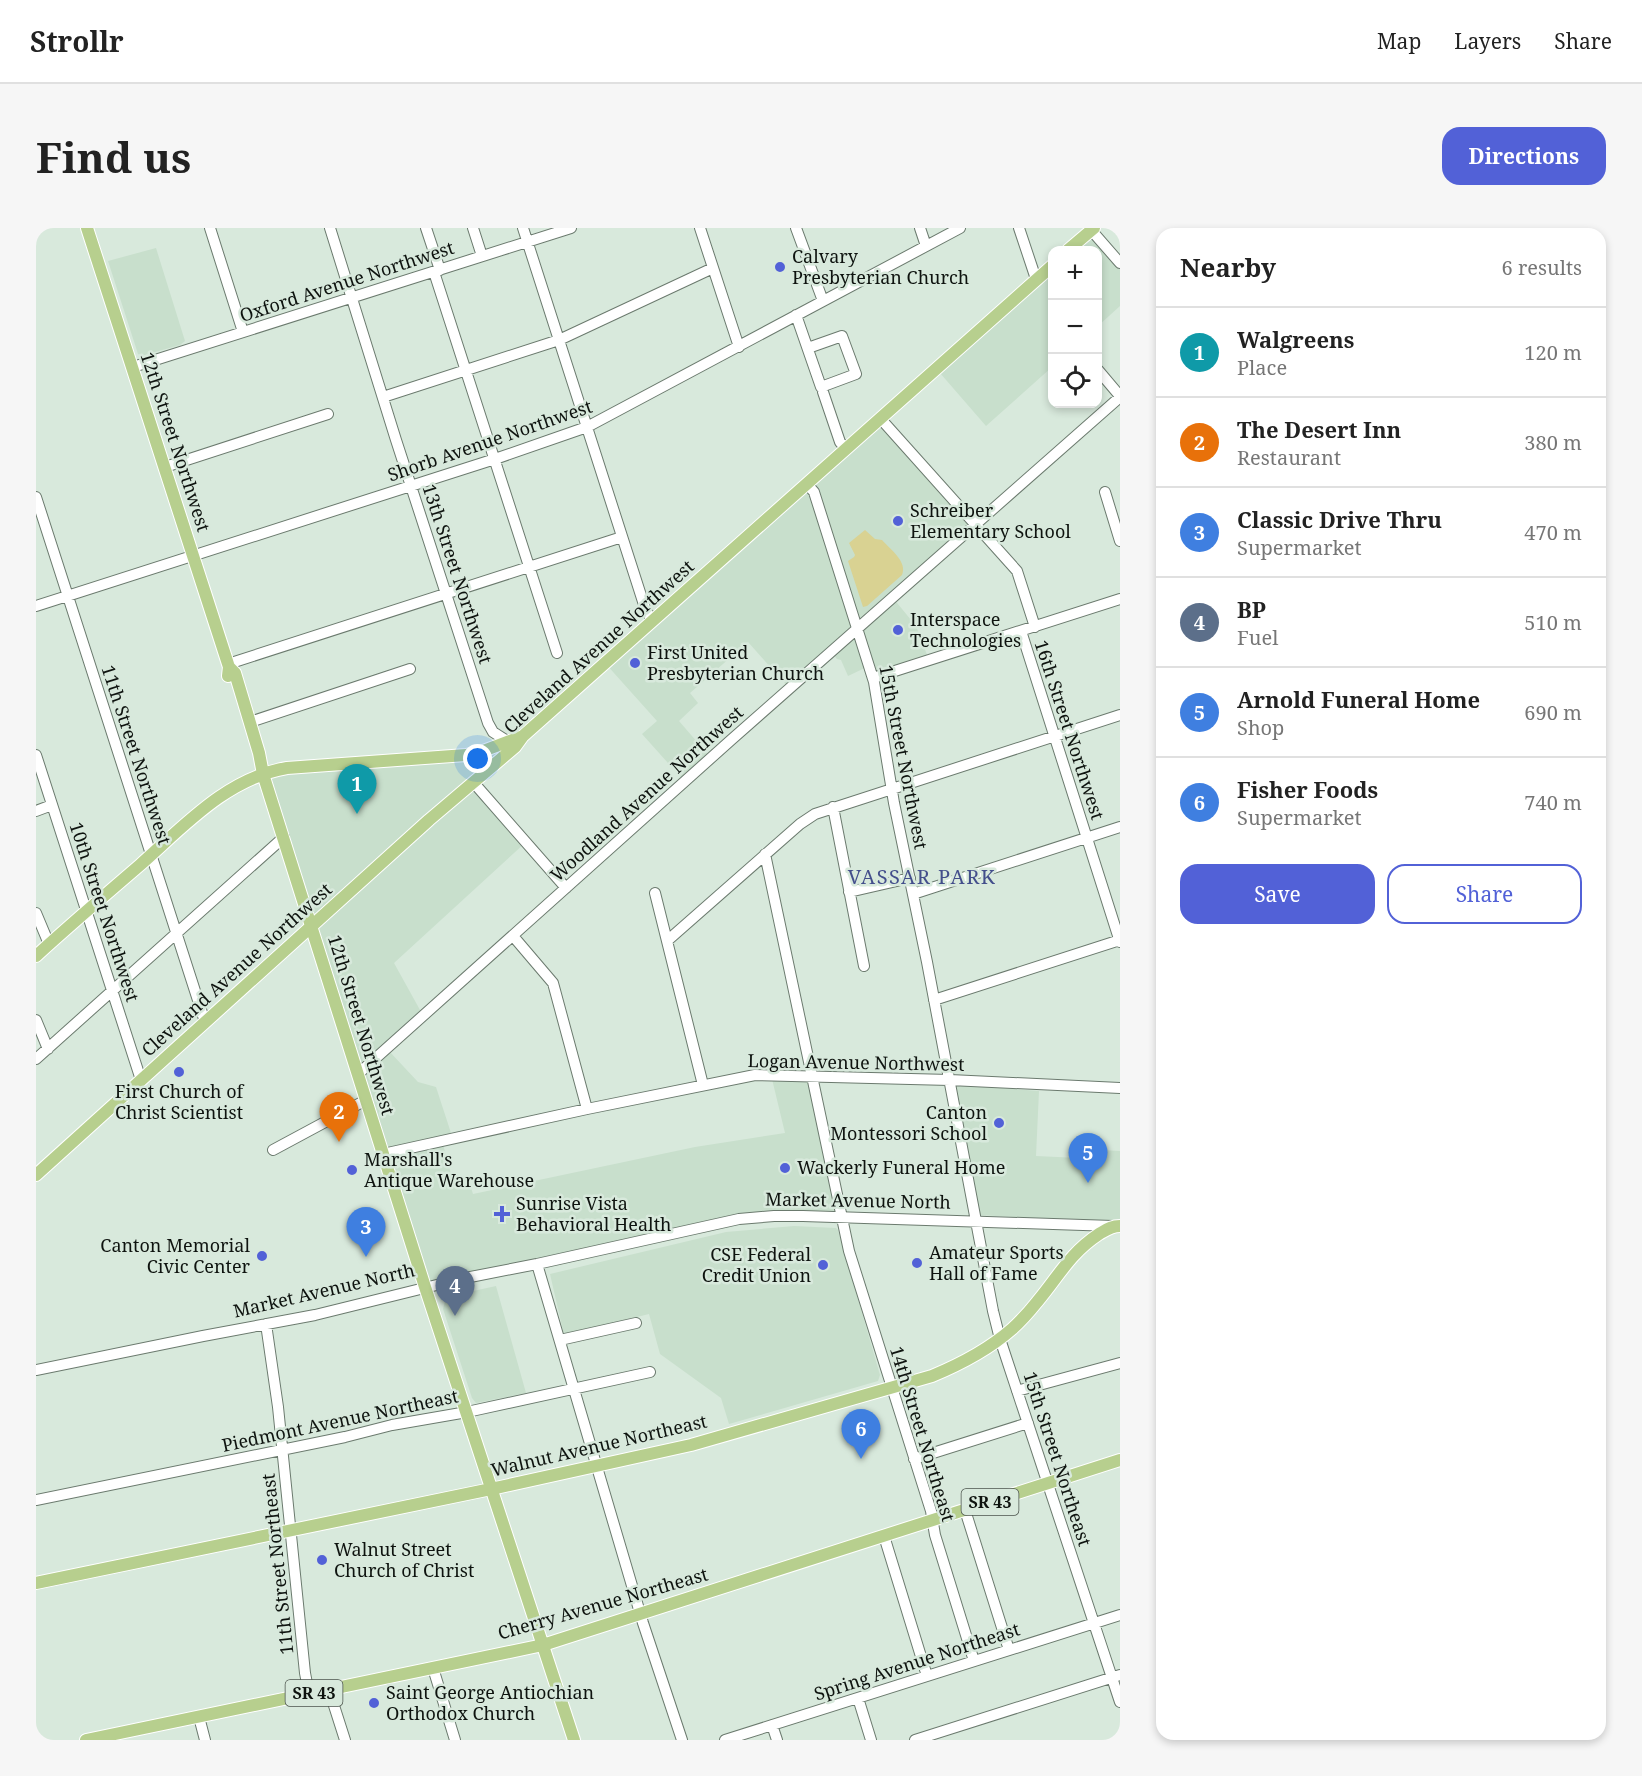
<!DOCTYPE html>
<meta charset="utf-8">
<style>
:root{--surface:#fff;--page:#f6f6f6;--text:#222;--muted:#767676;--line:#e0e0e0;--accent:#5261d7}
body{margin:0;font-family:"Noto Serif",serif;background:var(--page);color:var(--text)}
.controls{position:absolute;right:18px;top:18px;display:grid;overflow:hidden;border-radius:12px;box-shadow:0 3px 9px #0003}
.controls button{width:54px;height:54px;display:grid;place-items:center;padding:0;border:0;border-bottom:2px solid var(--line);background:var(--surface);color:var(--text);font:30px sans-serif}
.you{position:absolute;left:442px;top:531px;width:21px;height:21px;margin:-15px;border:4px solid #fff;border-radius:50%;background:#1a73e8;box-shadow:0 0 0 9px #1a73e833}
.badge{display:grid;place-items:center;width:39px;height:39px;border-radius:50%;background:var(--accent);color:#fff;font-size:20px;font-weight:700}
.pin{position:absolute;translate:-50% -50px;filter:drop-shadow(0 2px 3px #0008)}
.pin::after{content:'';position:absolute;top:32px;width:21px;height:18px;background:inherit;clip-path:polygon(0 0,100% 0,50% 100%)}
.list{margin:0;padding:0;list-style:none}
h2{display:flex;justify-content:space-between;align-items:center;height:78px;margin:0;padding:0 24px;font-size:26px}
h2 small{font-size:20px;font-weight:400;color:var(--muted)}
.list li{display:grid;grid-template-columns:39px 1fr auto;gap:18px;align-items:center;box-sizing:border-box;height:90px;padding:0 24px;border-top:2px solid var(--line)}
.list b{display:block;font-size:22px;white-space:nowrap}
.list p{margin:0;font-size:20px;white-space:nowrap;color:var(--muted)}
.list em{font-size:20px;font-style:normal;color:var(--muted)}
.actions{display:flex;gap:12px;padding:18px 24px}
.actions a{flex:1;padding:14px 0;border:2px solid var(--accent);border-radius:18px;text-align:center;font-size:21px;color:var(--accent)}
.actions .main{background:var(--accent);color:#fff}
.icon{flex:none;width:33px;height:33px;fill:none;stroke:currentColor;stroke-width:2;stroke-linecap:round;stroke-linejoin:round}
.map{position:relative;flex:none;width:1084px;height:1512px;overflow:hidden;border-radius:18px}
header{display:flex;align-items:center;gap:36px;box-sizing:border-box;height:84px;padding:0 30px;background:var(--surface);border-bottom:2px solid var(--line)}
header strong{font-size:28px}
nav{display:flex;gap:33px;margin-inline-start:auto;font-size:21px}
.intro{display:flex;align-items:center;justify-content:space-between;box-sizing:border-box;height:144px;padding:0 36px}
h1{margin:0;font-size:42px}
.button{padding:15px 27px;border-radius:18px;background:var(--accent);color:#fff;font-size:21px;font-weight:700}
main{display:flex;gap:36px;padding:0 36px}
aside{flex:1;background:var(--surface);border-radius:18px;box-shadow:0 3px 9px #0003}
.map>svg:first-child{display:block}
.built{fill:#c8dfcc}
.green{fill:#d9d292}
.lines{fill:none;stroke-linecap:round;stroke-linejoin:round}
.minor-casing{stroke:#6b7a6e;stroke-width:12}
.major-casing{stroke:#fff;stroke-width:14}
.minor{stroke:#fff;stroke-width:10}
.major{stroke:#b7cf8e;stroke-width:12}
.poi-dot{fill:#5261d7;stroke:#d8e9dc;stroke-width:2}
.labels{text-anchor:middle;stroke-width:5;stroke-linejoin:round;paint-order:stroke}
.shield{fill:#d8e9dc;stroke:#4b534c;stroke-width:1.5}
.shield-label{font-size:16px;font-weight:bold;fill:#0e130f}
.poi-label{font-size:18px;fill:#0e130f;stroke:#d8e9dc;text-anchor:start}
.street-label{font-size:18px;fill:#0e130f;stroke:#d8e9dc}
.neighbourhood-label{font-size:20px;letter-spacing:1.5px;fill:#434e8b;stroke:#d8e9dc}
</style>
<header>
<strong>Strollr</strong>
<nav><a>Map</a><a>Layers</a><a>Share</a></nav>
</header>
<div class="intro"><h1>Find us</h1><a class="button">Directions</a></div>
<main>
<div class="map">
<svg width="1084" height="1512" viewBox="0 0 1084 1512">
<rect width="100%" height="100%" fill="#d8e9dc"/>
<path class="built" d="M1057 9 1084 40V78L1062 98V22H1042Z
M120 20 149 113 144 117 105 128 102 126 72 33Z
M1016 45V139L950 198 904 145Z
M844 190 940 296 857 370 880 398 893 432 837 450 833 438 812 448 805 432 801 431 795 424 754 461 712 414 654 465 662 475 643 493 675 530 649 554 606 506 621 493 569 435Z
M470 519 434 553 489 615 358 735 389 791 353 823 382 854 400 859 415 905 405 909 417 953 432 950 437 966 659 919 749 905 736 851 772 852 801 986 727 985 391 1055 234 548Z
M917 856 1003 863 1000 928 1064 931 1066 922 1084 923V995L943 987Z
M758 998 800 1000 802 1002 844 1147 842 1153 693 1196 685 1170 624 1126 613 1086 528 1107 514 1046 690 1004Z
M460 1058 490 1165 440 1175 436 1170 407 1081 410 1069Z"/>
<path class="green" d="M829 302 839 311 846 312C854 321 872 334 866 347L831 378 827 379 812 333 818 329 819 327 813 315Z"/>
<g class="lines">
<g class="minor-casing">
<path id="minor" d="M174 0 207 104
M294 0 360 212 452 495 457 504 471 513
M390 0 404 42
M437 0 446 28
M487 0 610 383 617 392
M664 0 703 119
M760 0 787 73
M884 0 890 18
M983 0 1000 51
M1056 3 1084 35
M398 44 521 425
M760 87 785 159 820 146 806 108 772 120
M97 139 535 0
M1062 142 1084 168
M787 164 804 214 810 221
M347 169 523 112 677 40
M844 190 981 343 999 399
M129 239 292 186
M771 256 778 264 838 454 858 575 891 734 957 1083 964 1111 1084 1474
M1069 264 1084 313
M0 269 169 794
M0 378 459 231 551 199 924 0
M985 403 1084 714
M192 436 586 309
M837 450 1084 371
M214 494 374 441
M0 527 105 852
M438 555 530 660
M797 579 828 738
M0 583 16 577
M729 626 813 1023 895 1283 899 1307 938 1433
M813 664 874 650
M619 665 667 857
M877 666 1084 599
M0 685 13 716
M477 708 517 755 551 881
M631 713 764 596 779 586 1084 487
M898 772 1084 712
M0 792 12 821
M0 831 248 609
M322 846 695 512 1084 169
M237 922 330 872
M347 926 551 881 719 847 914 852 1084 860
M501 1036 607 1395 646 1512
M230 1096 242 1179 269 1445 273 1466
M524 1112 600 1095
M0 1142 167 1108 279 1087 429 1050 501 1036 703 991 738 988H767L1077 998
M981 1163 1084 1135
M878 1231 992 1195
M0 1272 309 1209 356 1197 431 1184 614 1144
M929 1282 973 1422
M848 1308 891 1448
M397 1440 419 1512
M293 1462 309 1512
M822 1470 835 1512
M163 1489 169 1512
M736 1497 741 1512
M689 1512 1084 1387
M879 1512 1084 1447"/>
</g>
<g class="major-casing">
<path id="major" d="M51 0 193 439 192 448
M1032 22 1058 0
M193 439 199 445 223 525 227 546 389 1059 538 1512
M0 728C34 697 69 667 104 637 148 598 191 550 251 540L430 527 447 523 487 508
M0 947 393 592 479 519 487 508 1017 37
M0 1355 455 1261 655 1217 896 1148C925 1136 952 1122 976 1101 985 1093 993 1084 1001 1074 1023 1048 1033 1026 1063 1006 1070 1002 1075 998 1084 998
M50 1512 507 1417 1084 1232"/>
</g>
<use href="#minor" class="minor"/>
<use href="#major" class="major"/>
</g>
<g class="poi-dot">
<circle cx="744" cy="39" r="6"/>
<circle cx="862" cy="293" r="6"/>
<circle cx="862" cy="402" r="6"/>
<circle cx="599" cy="435" r="6"/>
<circle cx="143" cy="844" r="6"/>
<circle cx="963" cy="895" r="6"/>
<circle cx="749" cy="940" r="6"/>
<circle cx="316" cy="942" r="6"/>
<path d="M463 977h6v6h6v6h-6v6h-6v-6h-6v-6h6z"/>
<circle cx="226" cy="1028" r="6"/>
<circle cx="881" cy="1035" r="6"/>
<circle cx="787" cy="1037" r="6"/>
<circle cx="286" cy="1332" r="6"/>
<circle cx="338" cy="1475" r="6"/>
</g>
<g class="labels">
<g class="shield">
<rect x="925.5" y="1261" width="57" height="26" rx="4.5"/>
<rect x="249.5" y="1452" width="57" height="26" rx="4.5"/>
</g>
<g class="shield-label">
<text x="954" y="1280">SR 43</text>
<text x="278" y="1471">SR 43</text>
</g>
<g class="poi-label">
<text x="756" y="35">Calvary<tspan x="756" dy="21">Presbyterian Church</tspan></text>
<text x="874" y="289">Schreiber<tspan x="874" dy="21">Elementary School</tspan></text>
<text x="874" y="398">Interspace<tspan x="874" dy="21">Technologies</tspan></text>
<text x="611" y="431">First United<tspan x="611" dy="21">Presbyterian Church</tspan></text>
<text x="143" y="870" text-anchor="middle">First Church of<tspan x="143" dy="21">Christ Scientist</tspan></text>
<text x="951" y="891" text-anchor="end">Canton<tspan x="951" dy="21">Montessori School</tspan></text>
<text x="328" y="938">Marshall's<tspan x="328" dy="21">Antique Warehouse</tspan></text>
<text x="761" y="946">Wackerly Funeral Home</text>
<text x="480" y="982">Sunrise Vista<tspan x="480" dy="21">Behavioral Health</tspan></text>
<text x="214" y="1024" text-anchor="end">Canton Memorial<tspan x="214" dy="21">Civic Center</tspan></text>
<text x="893" y="1031">Amateur Sports<tspan x="893" dy="21">Hall of Fame</tspan></text>
<text x="775" y="1033" text-anchor="end">CSE Federal<tspan x="775" dy="21">Credit Union</tspan></text>
<text x="298" y="1328">Walnut Street<tspan x="298" dy="21">Church of Christ</tspan></text>
<text x="350" y="1471">Saint George Antiochian<tspan x="350" dy="21">Orthodox Church</tspan></text>
</g>
<g class="street-label">
<text transform="translate(311 54) rotate(-18)" y="6">Oxford Avenue Northwest</text>
<text transform="translate(454 213) rotate(-19)" y="6">Shorb Avenue Northwest</text>
<text transform="translate(139 214) rotate(72)" y="6">12th Street Northwest</text>
<text transform="translate(421 346) rotate(72)" y="6">13th Street Northwest</text>
<text transform="translate(563 419) rotate(-42)" y="6">Cleveland Avenue Northwest</text>
<text transform="translate(1033 502) rotate(72)" y="6">16th Street Northwest</text>
<text transform="translate(100 527) rotate(72)" y="6">11th Street Northwest</text>
<text transform="translate(867 529) rotate(79)" y="6">15th Street Northwest</text>
<text transform="translate(611 566) rotate(-42)" y="6">Woodland Avenue Northwest</text>
<text transform="translate(68 684) rotate(72)" y="6">10th Street Northwest</text>
<text transform="translate(201 742) rotate(-42)" y="6">Cleveland Avenue Northwest</text>
<text transform="translate(325 797) rotate(73)" y="6">12th Street Northwest</text>
<text transform="translate(820 835) rotate(1)" y="6">Logan Avenue Northwest</text>
<text transform="translate(822 973) rotate(1)" y="6">Market Avenue North</text>
<text transform="translate(288 1063) rotate(-13)" y="6">Market Avenue North</text>
<text transform="translate(304 1193) rotate(-12)" y="6">Piedmont Avenue Northeast</text>
<text transform="translate(886 1206) rotate(73)" y="6">14th Street Northeast</text>
<text transform="translate(563 1218) rotate(-13)" y="6">Walnut Avenue Northeast</text>
<text transform="translate(1021 1231) rotate(72)" y="6">15th Street Northeast</text>
<text transform="translate(242 1336) rotate(-96)" y="6">11th Street Northeast</text>
<text transform="translate(567 1376) rotate(-16)" y="6">Cherry Avenue Northeast</text>
<text transform="translate(881 1434) rotate(-18)" y="6">Spring Avenue Northeast</text>
</g>
<g class="neighbourhood-label">
<text x="886" y="656">VASSAR PARK</text>
</g>
</g>
</svg>
<div class="controls">
<button>+</button>
<button>−</button>
<button><svg class="icon" aria-label="locate" viewBox="0 0 24 24"><circle cx="12" cy="12" r="6"/><path d="M12 2v4M12 18v4M2 12h4M18 12h4"/></svg></button>
</div>
<div class="you"></div>
<div class="pin badge" style="left:321px;top:586px;background:#0f9aa8">1</div>
<div class="pin badge" style="left:303px;top:914px;background:#e8710a">2</div>
<div class="pin badge" style="left:330px;top:1029px;background:#3f7fe0">3</div>
<div class="pin badge" style="left:419px;top:1088px;background:#5c6f8a">4</div>
<div class="pin badge" style="left:1052px;top:955px;background:#3f7fe0">5</div>
<div class="pin badge" style="left:825px;top:1231px;background:#3f7fe0">6</div>
</div>
<aside>
<h2>Nearby<small>6 results</small></h2>
<ul class="list">
<li><span class="badge" style="background:#0f9aa8">1</span><div><b>Walgreens</b><p>Place</p></div><em>120 m</em></li>
<li><span class="badge" style="background:#e8710a">2</span><div><b>The Desert Inn</b><p>Restaurant</p></div><em>380 m</em></li>
<li><span class="badge" style="background:#3f7fe0">3</span><div><b>Classic Drive Thru</b><p>Supermarket</p></div><em>470 m</em></li>
<li><span class="badge" style="background:#5c6f8a">4</span><div><b>BP</b><p>Fuel</p></div><em>510 m</em></li>
<li><span class="badge" style="background:#3f7fe0">5</span><div><b>Arnold Funeral Home</b><p>Shop</p></div><em>690 m</em></li>
<li><span class="badge" style="background:#3f7fe0">6</span><div><b>Fisher Foods</b><p>Supermarket</p></div><em>740 m</em></li>
</ul>
<div class="actions"><a class="main">Save</a><a>Share</a></div>
</aside>
</main>
